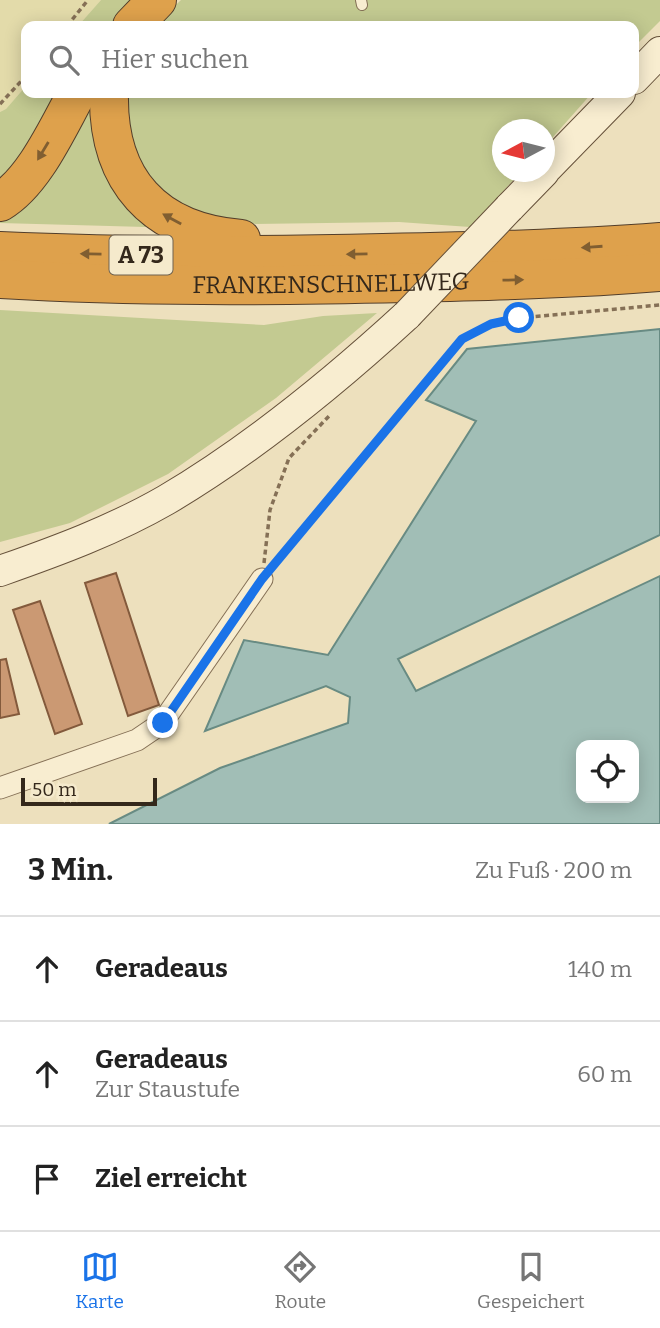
<!DOCTYPE html>
<html lang="de">
<meta charset="utf-8">
<style>
:root{--surface:#fff;--page:#f6f6f6;--text:#222;--muted:#767676;--line:#e0e0e0;--accent:#1a73e8}
body{margin:0;font-family:Bitter,serif;background:var(--page);color:var(--text)}
.controls{position:absolute;right:21px;bottom:21px;display:grid;overflow:hidden;border-radius:14px;box-shadow:0 4px 18px #0003}
.controls button{width:63px;height:63px;display:grid;place-items:center;padding:0;border:0;border-bottom:2px solid var(--line);background:var(--surface);color:var(--text);font:35px sans-serif}
.compass{position:absolute;left:492px;top:119px;width:63px;height:63px;border-radius:50%;background:var(--surface);box-shadow:0 4px 18px #0003;rotate:263deg}
.scale{position:absolute;left:21px;bottom:18px;width:136px;box-sizing:border-box;padding-left:7px;border:4px solid #34281b;border-top:0;font-size:19px;line-height:24px;white-space:nowrap;color:#34281b;-webkit-text-stroke:5px #f5eacc;paint-order:stroke}
.stop{position:absolute;width:21px;height:21px;margin:-16px;border:5px solid #1a73e8;border-radius:50%;background:#fff}
.stop.end{background:#1a73e8;border-color:#fff;box-shadow:0 2px 7px #0008}
.list{margin:0;padding:0;list-style:none}
h2{display:flex;justify-content:space-between;align-items:center;height:91px;margin:0;padding:0 28px;font-size:30px}
h2 small{font-size:23px;font-weight:400;color:var(--muted)}
.list li{display:grid;grid-template-columns:46px 1fr auto;gap:21px;align-items:center;box-sizing:border-box;height:105px;padding:0 28px;border-top:2px solid var(--line)}
.list b{display:block;font-size:26px;white-space:nowrap}
.list p{margin:0;font-size:23px;white-space:nowrap;color:var(--muted)}
.list em{font-size:23px;font-style:normal;color:var(--muted)}
.icon{flex:none;width:38px;height:38px;fill:none;stroke:currentColor;stroke-width:2;stroke-linecap:round;stroke-linejoin:round}
.map{position:relative;flex:none;width:660px;height:824px;overflow:hidden}
.search{position:absolute;background:var(--surface);box-shadow:0 4px 18px #0003;left:21px;right:21px;top:21px;height:77px;display:flex;align-items:center;gap:18px;box-sizing:border-box;padding:0 24px;border-radius:14px;color:var(--muted);font-size:26px}
.sheet{height:406px;background:var(--surface)}
nav{display:flex;justify-content:space-around;align-items:center;box-sizing:border-box;height:98px;border-top:2px solid var(--line);background:var(--surface);font-size:19px;color:var(--muted)}
nav a{display:grid;justify-items:center;gap:4px}
nav .on{color:var(--accent)}
.map>svg:first-child{display:block}
.farmland{fill:#e3dbaa}
.green{fill:#c3ca91}
.water{fill:#a1beb6;stroke:#688b83;stroke-width:2;fill-rule:evenodd}
.building{fill:#cb9973;stroke:#835a3c;stroke-width:2}
.lines{fill:none;stroke-linecap:round;stroke-linejoin:round}
.service-casing{stroke:#857056;stroke-width:12}
.minor-casing{stroke:#857056;stroke-width:23}
.secondary-casing{stroke:#66513a;stroke-width:32}
.motorway-casing{stroke:#523e2b;stroke-width:40}
.path{stroke:#857056;stroke-width:3.5;stroke-dasharray:5 3.5;stroke-linecap:butt}
.service{stroke:#f8edd0;stroke-width:10}
.minor{stroke:#f8edd0;stroke-width:21}
.secondary{stroke:#f8edd0;stroke-width:30}
.motorway{stroke:#dea14c;stroke-width:38}
.secondary-bridge-casing{stroke:#66513a;stroke-width:32;stroke-linecap:butt}
.secondary-bridge{stroke:#f8edd0;stroke-width:30}
.oneway{fill:#805e31}
.route{stroke:#1a73e8;stroke-width:9}
.labels{text-anchor:middle;stroke-width:7;stroke-linejoin:round;paint-order:stroke}
.shield{fill:#f5eacc;stroke:#6e6250;stroke-width:2}
.shield-label{font-size:23px;font-weight:bold;fill:#34281b}
.street-label{font-size:24px;fill:#34281b;stroke:#f5eacc}
</style>
<div class="map">
<svg width="660" height="824" viewBox="0 0 660 824">
<rect width="100%" height="100%" fill="#ede0bd"/>
<path class="farmland" d="M0 0H101L78 26H26V86L6 109 0 112Z"/>
<path class="green" d="M101 0H137L110 26H78Z
M181 0H660V21L634 47V26H154Z
M26 86V93H61L20 165 0 181V112L6 109Z
M84 93 127 197 146 227 0 223V213Z
M121 93H592L545 146 544 130H503V172H521L470 227 399 222 245 224 173 210 131 158Z
M0 310 264 325 323 316 377 313 276 398 168 474 70 523 0 542Z"/>
<path class="water" d="M660 329V535L398 659 416 691 660 576V824H109L220 768 348 723 350 697 326 686 205 731 244 640 328 655 476 421 426 400 467 349ZM581 745H634V798H581Z"/>
<path class="building" d="M116 573 159 705 128 716 85 583Z
M40 601 82 724 55 734 13 610Z
M6 659 19 714 0 718V660Z"/>
<g class="lines">
<g class="service-casing">
<path id="service" d="M361 0 362 5"/>
</g>
<g class="minor-casing">
<path id="minor" d="M0 788 137 740 162 723 262 579"/>
</g>
<g class="secondary-casing">
<path id="secondary" d="M634 79 660 52
M544 171 620 93
M509 208 544 172
M0 571C57 551 114 530 166 500 254 448 333 383 407 315"/>
</g>
<g class="motorway-casing">
<g id="motorway">
<path d="M132 26 157 0"/>
<path d="M109 93C107 180 154 232 241 239"/>
<path d="M0 202C34 182 58 127 77 93"/>
<path d="M0 251C128 257 256 256 383 253 476 251 568 249 660 242"/>
<path id="s1" d="M0 279C135 287 270 286 405 283 490 281 575 279 660 272"/>
</g>
</g>
<path class="path" d="M67 26 88 0
M0 104 26 76
M264 563 270 510 289 458 330 415
M272 566 462 339 491 324 519 318 660 305"/>
<use href="#service" class="service"/>
<use href="#minor" class="minor"/>
<use href="#secondary" class="secondary"/>
<use href="#motorway" class="motorway"/>
<g class="secondary-bridge-casing">
<path id="secondary-bridge" d="M407 315 509 208"/>
</g>
<use href="#secondary-bridge" class="secondary-bridge"/>
</g>
<defs><path id="oneway-solid" d="M-6-.8H1V-3.2L6.5 0L1 3.2V.8H-6Z" transform="scale(1.75)"/></defs>
<g class="oneway">
<use href="#oneway-solid" transform="translate(43 151) rotate(121)"/>
<use href="#oneway-solid" transform="translate(172 219) rotate(-151)"/>
<use href="#oneway-solid" transform="translate(592 247) rotate(176)"/>
<use href="#oneway-solid" transform="translate(91 254) rotate(-179)"/>
<use href="#oneway-solid" transform="translate(357 254) rotate(179)"/>
<use href="#oneway-solid" transform="translate(513 280) rotate(-1)"/>
</g>
<g class="lines">
<path class="route" d="M163 723 262 579 462 339 491 324 519 318"/>
</g>
<g class="labels">
<rect class="shield" x="109.5" y="235.5" width="63" height="39" rx="5"/>
<g class="shield-label">
<text x="141" y="263">A 73</text>
</g>
<g class="street-label">
<text dy="8" stroke="none"><textPath href="#s1" startOffset="331">FRANKENSCHNELLWEG</textPath></text>
</g>
</g>
</svg>
<div class="controls">
<button><svg class="icon" aria-label="locate" viewBox="0 0 24 24"><circle cx="12" cy="12" r="6"/><path d="M12 2v4M12 18v4M2 12h4M18 12h4"/></svg></button>
</div>
<svg class="compass" viewBox="-18 -18 36 36"><path d="M0-13l5 13h-10z" fill="#e53935"/><path d="M0 13l5-13h-10z" fill="#767676"/></svg>
<div class="scale">50 m</div>
<div class="stop" style="left:519px;top:318px"></div>
<div class="stop end" style="left:163px;top:723px"></div>
<div class="search"><svg class="icon" aria-label="search" viewBox="0 0 24 24"><circle cx="10" cy="10" r="6"/><path d="M15 15l6 6"/></svg>Hier suchen</div>
</div>
<section class="sheet">
<h2>3 Min.<small>Zu Fuß · 200 m</small></h2>
<ul class="list">
<li><svg class="icon" aria-label="ahead" viewBox="0 0 24 24"><path d="M12 20V5M6 11l6-6 6 6"/></svg><div><b>Geradeaus</b></div><em>140 m</em></li>
<li><svg class="icon" aria-label="ahead" viewBox="0 0 24 24"><path d="M12 20V5M6 11l6-6 6 6"/></svg><div><b>Geradeaus</b><p>Zur Staustufe</p></div><em>60 m</em></li>
<li><svg class="icon" aria-label="arrive" viewBox="0 0 24 24"><path d="M6 21V4h12l-3 4 3 4H6"/></svg><div><b>Ziel erreicht</b></div></li>
</ul>
</section>
<nav>
<a class="on"><svg class="icon" aria-label="map" viewBox="0 0 24 24"><path d="M3 6l6-2 6 2 6-2v14l-6 2-6-2-6 2zM9 4v14M15 6v14"/></svg>Karte</a>
<a><svg class="icon" aria-label="directions" viewBox="0 0 24 24"><path d="M12 3l9 9-9 9-9-9zM9 14v-3h6M13 9l2 2-2 2"/></svg>Route</a>
<a><svg class="icon" aria-label="saved" viewBox="0 0 24 24"><path d="M7 4h10v16l-5-4-5 4z"/></svg>Gespeichert</a>
</nav>
